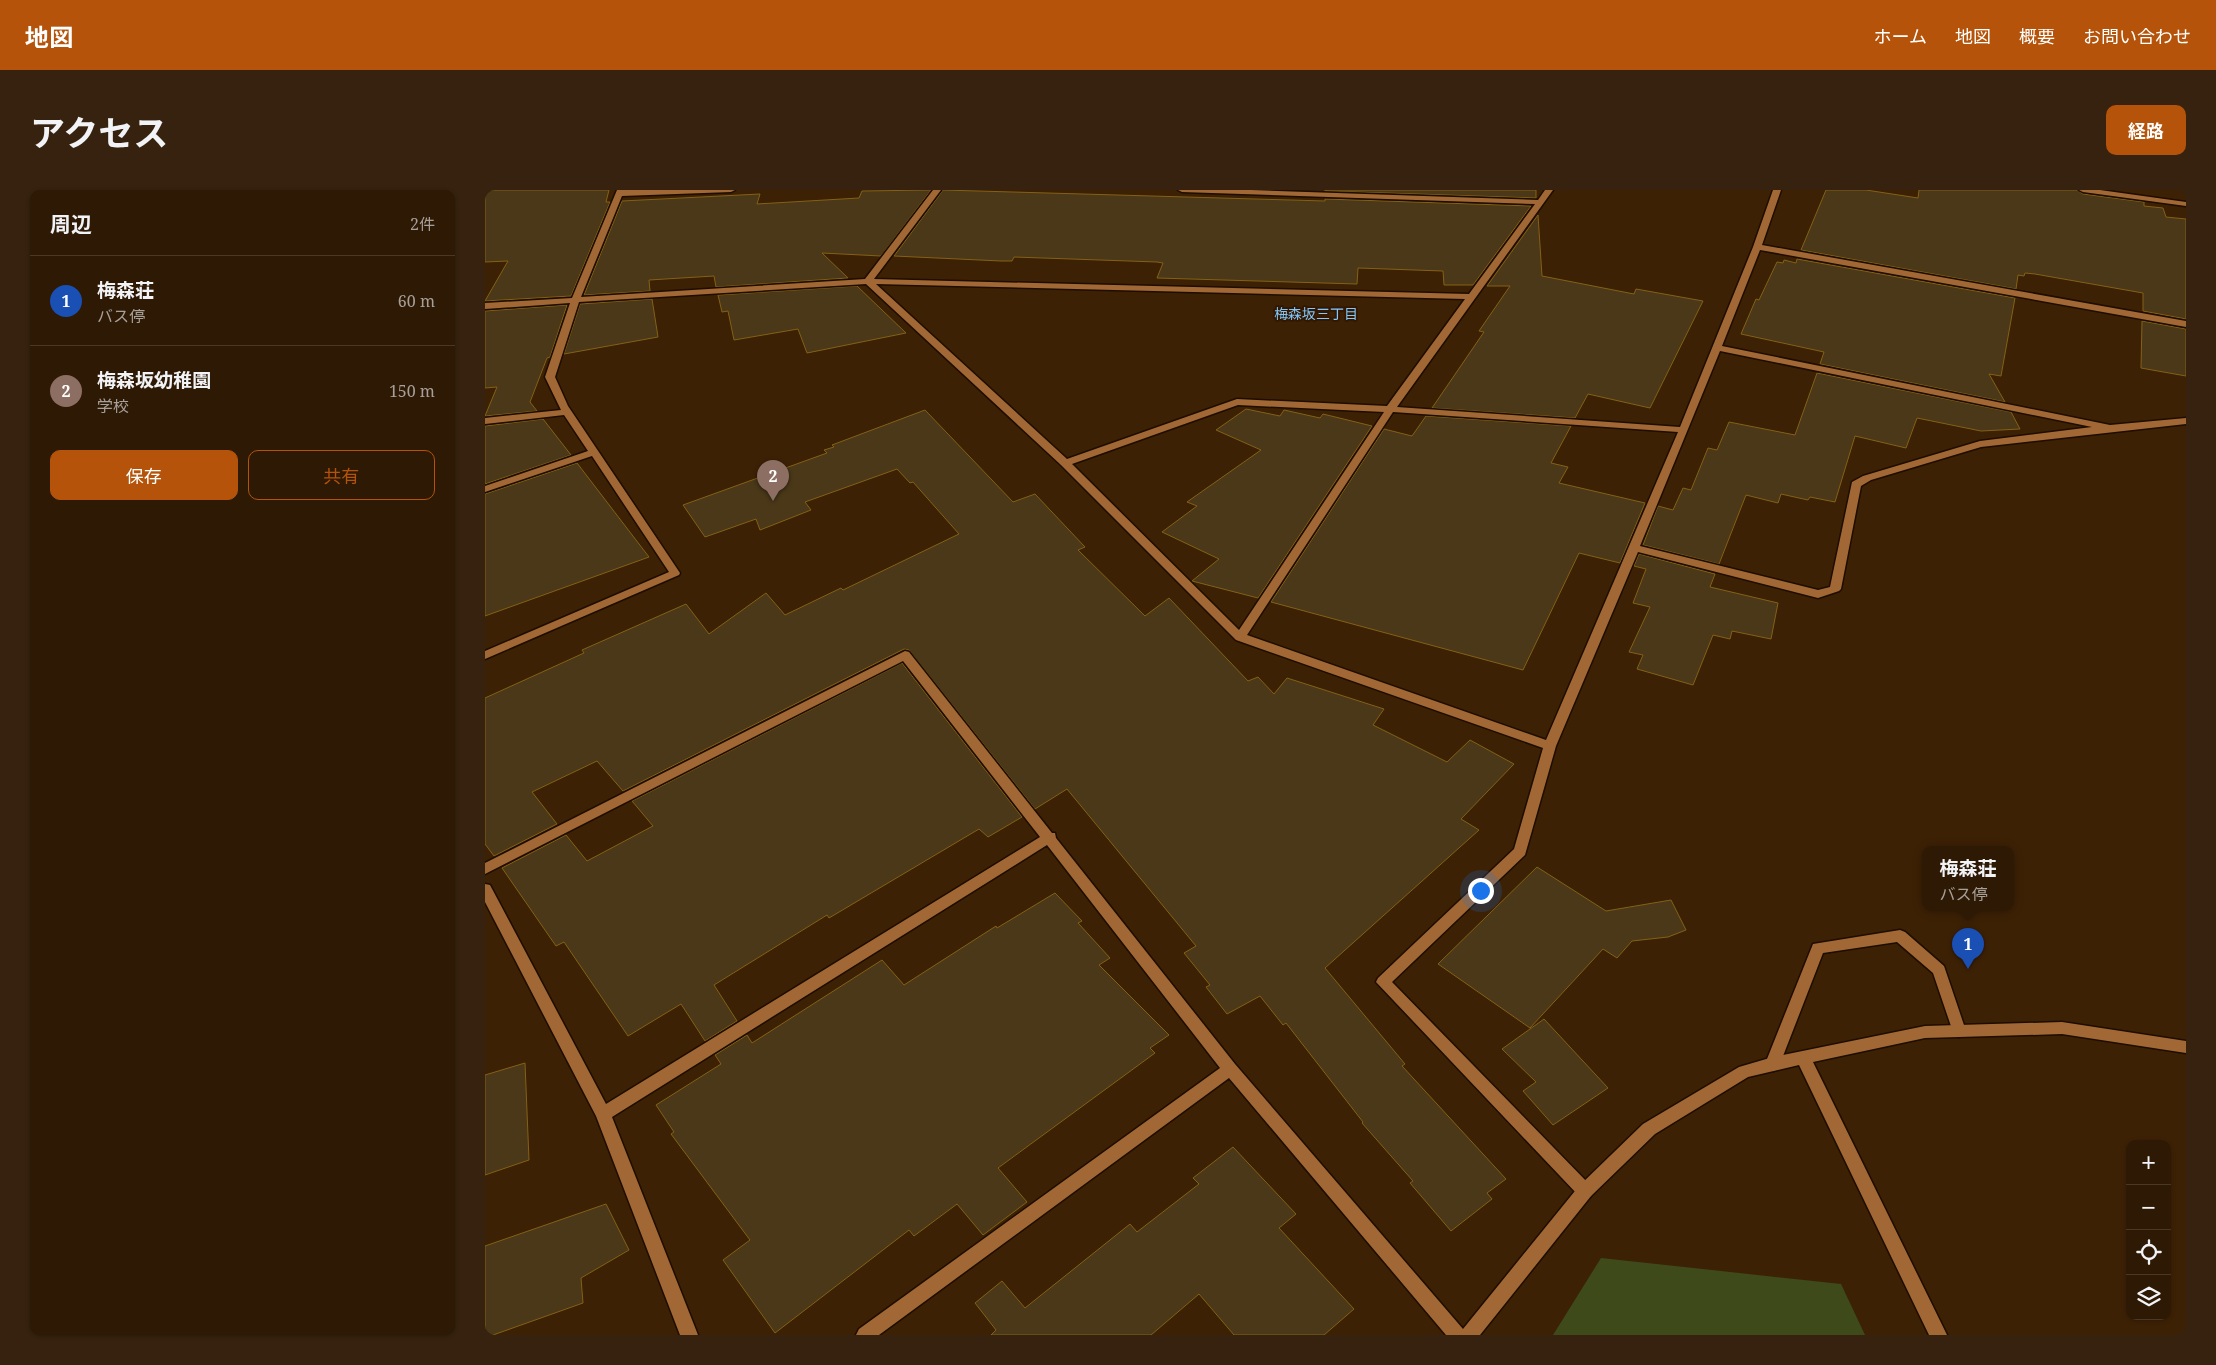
<!DOCTYPE html>
<html lang="ja">
<meta charset="utf-8">
<style>
:root{--surface:#2e1904;--page:#36220e;--text:#f1f3f6;--muted:#a7a09a;--line:#493826;--accent:#b45309}
body{margin:0;font-family:"Noto Serif","Noto Sans JP",serif;background:var(--page);color:var(--text)}
.controls{position:absolute;right:15px;bottom:15px;display:grid;overflow:hidden;border-radius:10px;box-shadow:0 1px 4px #0004}
.controls button{width:45px;height:45px;display:grid;place-items:center;padding:0;border:0;border-bottom:1px solid var(--line);background:var(--surface);color:var(--text);font:25px sans-serif}
.you{position:absolute;left:995px;top:700px;width:18px;height:18px;margin:-12px;border:4px solid #fff;border-radius:50%;background:#1a73e8;box-shadow:0 0 0 8px #1a73e833}
.badge{display:grid;place-items:center;width:32px;height:32px;border-radius:50%;background:var(--accent);color:#fff;font-size:16px;font-weight:700}
.pin{position:absolute;translate:-50% -41px;filter:drop-shadow(0 1px 2px #0008)}
.pin::after{content:'';position:absolute;top:26px;width:18px;height:15px;background:inherit;clip-path:polygon(0 0,100% 0,50% 100%)}
.popup{position:absolute;left:1437px;top:656px;width:92px;height:65px;box-sizing:border-box;display:grid;place-content:center;border-radius:10px;background:var(--surface);filter:drop-shadow(0 1px 4px #0005);font-size:16px;white-space:nowrap;color:var(--muted)}
.popup b{font-size:19px;color:var(--text)}
.popup::after{content:'';position:absolute;left:50%;top:100%;margin-left:-10px;border:10px solid transparent;border-top-color:var(--surface)}
.list{margin:0;padding:0;list-style:none}
h2{display:flex;justify-content:space-between;align-items:center;height:65px;margin:0;padding:0 20px;font-size:21px}
h2 small{font-size:16px;font-weight:400;color:var(--muted)}
.list li{display:grid;grid-template-columns:32px 1fr auto;gap:15px;align-items:center;box-sizing:border-box;height:90px;padding:0 20px;border-top:1px solid var(--line)}
.list b{display:block;font-size:19px;white-space:nowrap}
.list p{margin:0;font-size:16px;white-space:nowrap;color:var(--muted)}
.list em{font-size:16px;font-style:normal;color:var(--muted)}
.actions{display:flex;gap:10px;padding:15px 20px}
.actions a{flex:1;padding:11px 0;border:1px solid var(--accent);border-radius:10px;text-align:center;font-size:18px;color:var(--accent)}
.actions .main{background:var(--accent);color:#fff}
.icon{flex:none;width:28px;height:28px;fill:none;stroke:currentColor;stroke-width:2;stroke-linecap:round;stroke-linejoin:round}
.map{position:relative;flex:none;width:1701px;height:1145px;overflow:hidden;border-radius:10px}
header{display:flex;align-items:center;gap:30px;box-sizing:border-box;height:70px;padding:0 25px;background:var(--accent);color:#fff}
header strong{font-size:24px}
nav{display:flex;gap:28px;margin-inline-start:auto;font-size:18px}
.intro{display:flex;align-items:center;justify-content:space-between;box-sizing:border-box;height:120px;padding:0 30px}
h1{margin:0;font-size:35px}
.button{padding:12px 22px;border-radius:10px;background:var(--accent);color:#fff;font-size:18px;font-weight:700}
main{display:flex;gap:30px;padding:0 30px}
aside{flex:1;background:var(--surface);border-radius:10px;box-shadow:0 1px 4px #0004}
.map>svg:first-child{display:block}
.green{fill:#3f4a1a}
.building{fill:#4a3818;stroke:#856115}
.lines{fill:none;stroke-linecap:round;stroke-linejoin:round}
.service-casing{stroke:#1e0d01;stroke-width:3}
.minor-casing{stroke:#1e0d01;stroke-width:3}
.tertiary-casing{stroke:#1e0d01;stroke-width:3}
.service{fill:#a16835;fill-rule:evenodd}
.minor{fill:#a16835;fill-rule:evenodd}
.tertiary{fill:#a16835;fill-rule:evenodd}
.labels{text-anchor:middle;stroke-width:4;stroke-linejoin:round;paint-order:stroke}
.far-neighbourhood-label{font-size:14px;fill:#82c8fa;stroke:#331700}
</style>
<header>
<strong>地図</strong>
<nav><a>ホーム</a><a>地図</a><a>概要</a><a>お問い合わせ</a></nav>
</header>
<div class="intro"><h1>アクセス</h1><a class="button">経路</a></div>
<main>
<aside>
<h2>周辺<small>2件</small></h2>
<ul class="list">
<li><span class="badge" style="background:#1a4fb4">1</span><div><b>梅森荘</b><p>バス停</p></div><em>60 m</em></li>
<li><span class="badge" style="background:#8d6e63">2</span><div><b>梅森坂幼稚園</b><p>学校</p></div><em>150 m</em></li>
</ul>
<div class="actions"><a class="main">保存</a><a>共有</a></div>
</aside>
<div class="map">
<svg width="1701" height="1145" viewBox="0 0 1701 1145">
<rect width="100%" height="100%" fill="#3d2105"/>
<path class="green" d="M1116 1068 1356 1094 1380 1145H1068Z"/>
<path class="building" d="M0 0H124L121 12H125L86 106 0 111 23 71 0 72Z
M446 0 396 66 337 63 363 88 231 97 229 86 164 90 165 101 99 105 137 11 275 4 272 14 374 8 377 1Z
M458 0 840 11V9L1046 16 988 95H959L958 81 873 78 872 94 672 88 678 73 672 72 529 67 527 71H516L409 66Z
M840 0H1051V8L840 1Z
M1341 0H1381L1433 8 1434 0H1592L1598 4 1659 12V16L1678 18 1681 27 1701 29V129L1658 121V103L1550 84 1540 83 1539 86 1533 85 1531 99 1316 60Z
M1053 25 1057 86 1149 104 1151 99 1218 111 1165 218 1103 204 1090 228 947 218 999 142 994 141 1025 96H1002Z
M1312 69 1530 108 1516 186 1504 184 1520 212 1335 174 1339 162 1256 144 1271 109 1274 110 1292 72 1298 73 1299 70 1311 73Z
M372 96 421 143 322 163 313 139 249 150 243 121 237 122 233 105Z
M167 109 173 147 79 164 95 114Z
M82 115 65 167 62 168 45 212 52 221 0 226 12 197 0 198V121Z
M1657 131 1701 139V186L1656 178Z
M1332 183 1526 222 1535 239 1496 241 1432 228 1421 258 1370 246 1350 312 1325 307 1323 310 1296 304 1293 313 1261 305 1234 374 1158 355 1173 316 1188 320 1198 298 1206 300 1223 258 1232 260 1244 232 1310 245Z
M761 219 795 226 799 220 835 228 838 224 887 236 773 408 707 391 734 369 677 342 712 316 702 312 776 260 731 240Z
M440 220 528 312 550 304 600 357 593 360 660 426 684 408 763 491 773 487 789 504 802 488 899 519 888 535 962 572 985 550 1029 574 976 629 994 640 840 778 920 874 917 876 1021 989 1002 1003 1007 1009 966 1041 925 993 928 991 877 933 878 932 801 833 798 835 775 806 742 824 721 797 725 795 699 763 711 756 582 599 550 619 424 460 419 459 138 601 112 571 47 602 72 634 9 666 0 654V508L99 463 97 460 201 414 224 444 281 403 300 425 356 398 358 400 474 344 428 292 425 293 412 279 320 312 326 320 275 340 271 329 220 347 198 315 342 263 339 260 349 257 347 255Z
M941 226 1086 236 1066 273 1083 277 1074 293 1160 313 1135 373 1094 363 1038 480 786 412 899 239 927 246Z
M58 229 86 265 0 294V236Z
M92 273 164 367 0 426V304Z
M1154 364 1230 384 1225 397 1293 413 1286 449 1247 441 1245 449 1228 445 1208 495 1152 479 1158 465 1144 462 1165 417 1148 413 1161 379 1149 376Z
M417 473 537 627 503 647 494 639 344 728 342 725 229 795 252 831 220 851 196 814 143 846 79 752 71 756 17 678 81 645 102 671 168 636 147 611Z
M1052 677 1121 721 1186 710 1201 740 1183 747 1147 751 1132 768 1118 759 1045 838 953 774Z
M570 703 597 731 593 733 625 768 614 775 684 845 665 858 670 863 513 978 542 1012 498 1045 472 1014 429 1046 424 1040 290 1143 238 1070 265 1050 186 944 189 942 171 915 236 874 230 865 262 845 267 853 397 770 419 795 511 736 512 738Z
M1059 829 1123 898 1068 935 1038 901 1051 892 1017 859Z
M40 873 44 970 0 985V885Z
M748 957 811 1024 794 1038 869 1119 839 1145H749L714 1104 666 1145H506L511 1140 490 1113 517 1091 540 1118 645 1034 652 1042 714 994 708 988Z
M121 1014 144 1060 96 1088 98 1113 8 1145H0V1056Z"/>
<g class="lines">
<g class="service-casing">
<path id="service" d="M1415 740 1420 742 1459 776 1481 841 1479 845 1474 847 1469 845 1448 783 1412 752 1338 763 1293 879 1288 881 1283 879 1280 874 1328 754Z"/>
</g>
<g class="minor-casing">
<path id="minor" d="M132 0H250L246 2 137 6 96 107 380 89 448 0H456L389 89 984 104 1050 14 697 2 693 0H766L1053 10 1060 0H1068L912 217 1195 237 1268 57 1288 0H1296L1277 55 1701 131V137L1275 60 1237 156 1625 235 1701 228V234L1496 257 1386 290 1376 296 1356 399 1354 401 1333 408 1153 362 1071 556 1040 665 907 792 1106 996 1108 1001 1106 1006 1100 1008 1094 1006 891 792 893 788 1029 659 1058 558 751 450 576 275 381 94 94 112 70 187 83 216 195 383 194 385 0 469V461L184 382 107 266 0 302V296L103 261 79 225 0 234V228L76 220 60 187 85 113 0 119V113L87 108ZM391 94 980 109 902 216 752 209 582 269ZM1235 161 1607 237 1495 251 1378 286 1367 292 1345 397 1333 400 1155 356ZM753 215 899 222 754 440 587 274ZM908 222 1193 242 1061 550 762 445Z
M1594 0H1615L1701 12V16L1598 2Z
M420 461 424 462 567 643H570L571 648 750 874 978 1139 981 1145H961L744 888 394 1145H371L374 1139 735 878 562 655 127 927 213 1145H195L111 926 0 712V694L5 695 121 914 555 647 418 471 0 684V673Z"/>
</g>
<g class="tertiary-casing">
<path id="tertiary" d="M1577 832 1701 851V863L1577 844 1440 848 1328 872 1462 1145H1444L1314 875 1263 887 1170 944 1106 1006 995 1145H975L978 1139 1094 996 1158 934 1254 877 1288 867 1440 836Z"/>
</g>
<use href="#service" class="service"/>
<use href="#minor" class="minor"/>
<use href="#tertiary" class="tertiary"/>
</g>
<g class="labels">
<g class="far-neighbourhood-label">
<text x="831" y="129">梅森坂三丁目</text>
</g>
</g>
</svg>
<div class="controls">
<button>+</button>
<button>−</button>
<button><svg class="icon" aria-label="locate" viewBox="0 0 24 24"><circle cx="12" cy="12" r="6"/><path d="M12 2v4M12 18v4M2 12h4M18 12h4"/></svg></button>
<button><svg class="icon" aria-label="layers" viewBox="0 0 24 24"><path d="M12 4l9 5-9 5-9-5zM3 14l9 5 9-5"/></svg></button>
</div>
<div class="you"></div>
<div class="pin badge" style="left:1483px;top:779px;background:#1a4fb4">1</div>
<div class="popup"><b>梅森荘</b>バス停</div>
<div class="pin badge" style="left:288px;top:311px;background:#8d6e63">2</div>
</div>
</main>
